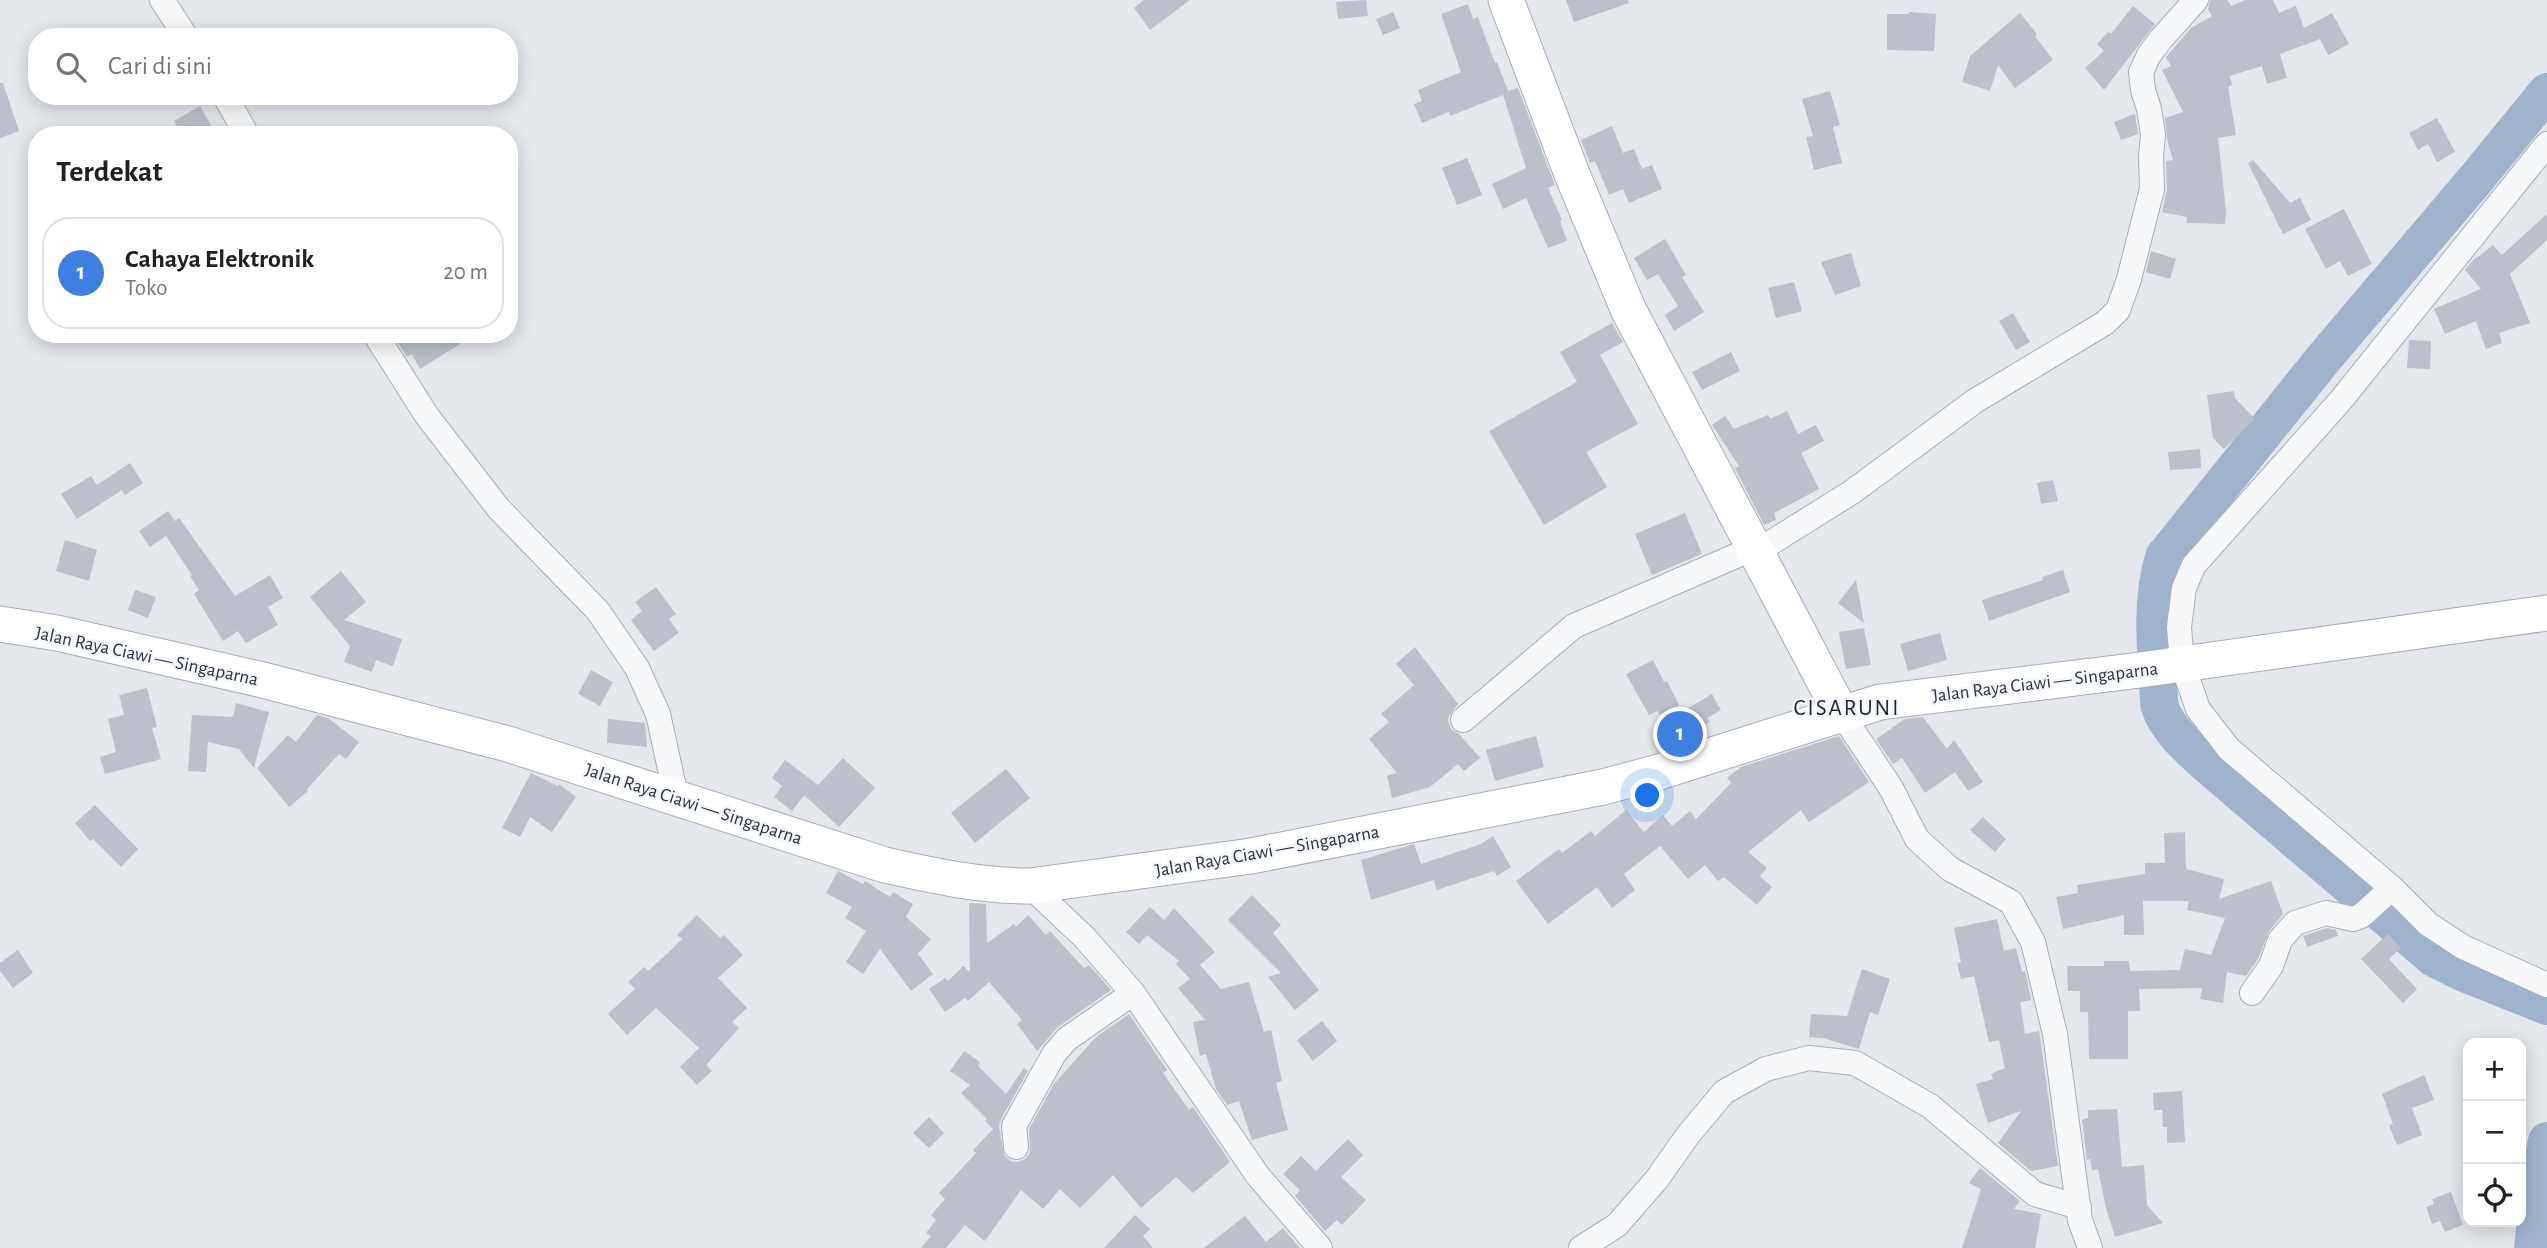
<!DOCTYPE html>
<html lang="id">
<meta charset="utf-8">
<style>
:root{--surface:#fff;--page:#f2f2f2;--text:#202124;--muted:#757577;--line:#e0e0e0;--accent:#2563eb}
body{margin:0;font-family:"Alegreya Sans",sans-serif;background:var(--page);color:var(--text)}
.controls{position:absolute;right:21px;bottom:21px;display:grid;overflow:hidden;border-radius:14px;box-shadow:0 4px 18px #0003}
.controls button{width:63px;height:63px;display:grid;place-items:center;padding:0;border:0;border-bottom:2px solid var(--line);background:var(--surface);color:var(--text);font:35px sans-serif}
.you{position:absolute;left:1648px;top:796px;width:24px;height:24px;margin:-18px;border:5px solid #fff;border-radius:50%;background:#1a73e8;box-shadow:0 0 0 10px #1a73e833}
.badge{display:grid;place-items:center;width:46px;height:46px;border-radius:50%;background:var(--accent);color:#fff;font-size:23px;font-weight:700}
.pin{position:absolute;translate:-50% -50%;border:4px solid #fff;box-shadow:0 2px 7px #0006}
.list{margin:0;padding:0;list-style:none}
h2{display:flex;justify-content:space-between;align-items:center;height:91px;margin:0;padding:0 28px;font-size:30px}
h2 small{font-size:23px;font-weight:400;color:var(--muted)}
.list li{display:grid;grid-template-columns:46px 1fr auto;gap:21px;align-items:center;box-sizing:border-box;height:112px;margin:0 14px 14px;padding:0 14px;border:2px solid var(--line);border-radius:28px}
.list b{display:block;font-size:26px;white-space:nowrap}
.list p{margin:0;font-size:23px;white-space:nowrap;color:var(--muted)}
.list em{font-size:23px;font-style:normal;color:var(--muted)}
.icon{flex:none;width:38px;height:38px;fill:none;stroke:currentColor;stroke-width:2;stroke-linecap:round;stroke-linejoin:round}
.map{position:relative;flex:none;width:2547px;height:1248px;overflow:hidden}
.search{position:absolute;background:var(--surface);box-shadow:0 4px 18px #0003;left:28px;top:28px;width:490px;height:77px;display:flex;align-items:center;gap:18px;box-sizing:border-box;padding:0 24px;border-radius:28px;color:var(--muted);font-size:26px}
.panel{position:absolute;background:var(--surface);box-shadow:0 4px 18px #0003;left:28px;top:126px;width:490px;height:217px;border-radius:28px}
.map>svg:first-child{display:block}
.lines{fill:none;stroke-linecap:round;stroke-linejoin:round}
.river{stroke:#9fb4cc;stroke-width:38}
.building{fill:#bbc0ca}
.street-casing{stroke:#a9aeb7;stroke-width:26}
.secondary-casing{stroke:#a9aeb7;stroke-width:37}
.street{stroke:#f7f8fa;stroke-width:24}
.secondary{stroke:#fff;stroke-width:35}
.labels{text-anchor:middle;stroke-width:5;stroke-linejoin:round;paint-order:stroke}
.street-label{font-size:19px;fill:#2b3445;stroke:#f4f6f9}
.quarter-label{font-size:23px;letter-spacing:2px;fill:#1d2536;stroke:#f4f6f9}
</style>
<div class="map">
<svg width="2547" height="1248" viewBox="0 0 2547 1248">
<rect width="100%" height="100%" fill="#e4e7ec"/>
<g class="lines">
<path class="river" d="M2547 92 2475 180 2324 358 2164 557C2152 596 2155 640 2158 680 2159 689 2158 699 2160 707 2167 731 2198 756 2216 772L2434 958 2462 972 2547 1006
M2533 1248 2541 1172 2547 1141"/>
</g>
<path class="building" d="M1144 0H1190L1150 30 1134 8Z
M1366 0 1368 16 1338 19 1336 2Z
M1566 0H1628L1629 3 1574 22Z
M2210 0H2227L2231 6 2245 0H2273L2279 13 2296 6 2304 28 2332 13 2349 44 2328 55 2320 39 2280 54 2287 78 2267 84 2262 66 2230 76 2232 85 2228 87 2236 135 2218 138 2226 211 2225 224 2186 223 2187 217 2162 212 2167 189 2166 161 2173 160 2167 139 2165 118 2183 112 2162 70 2171 66 2166 57 2191 28 2212 16 2208 9Z
M1468 4 1473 19 1478 17 1495 63 1497 62 1508 91 1518 88 1555 185 1548 188 1562 220 1560 221 1567 241 1548 248 1526 198 1503 209 1492 184 1526 168 1503 95 1450 116 1449 112 1422 123 1414 104 1422 101 1418 90 1461 72 1441 14Z
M2133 6 2155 24 2104 90 2085 68 2104 51 2097 44 2108 32 2111 34Z
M1393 12 1400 28 1383 35 1376 19Z
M1909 12 1936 14 1934 51 1887 50V14H1909Z
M2020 13 2037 34 2035 36 2053 60 2015 88 1998 65 1990 91 1962 82 1970 56Z
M0 83H3L19 131 0 138Z
M1830 91 1840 125 1833 127 1842 163 1814 170 1806 137 1813 136 1802 99Z
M200 106 213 129 204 135H182L174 121Z
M2135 114 2138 134 2121 140 2114 122Z
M2437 118 2455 152 2437 162 2428 144 2418 150 2409 133Z
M1612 126 1623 153 1634 149 1642 169 1652 165 1662 189 1629 203 1623 189 1609 195 1595 161 1590 163 1581 140Z
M1467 158 1482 195 1457 205 1442 168Z
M2253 160 2290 203 2300 198 2311 220 2283 234 2248 163Z
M2344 209 2372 264 2348 276 2340 261 2326 269 2305 229Z
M2547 214V240L2510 274 2530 323 2499 333 2502 343 2486 349 2476 321 2445 334 2434 309 2481 289 2465 270 2476 257 2477 258 2493 245 2502 255Z
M1665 239 1686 275 1682 277 1704 312 1674 331 1665 315 1678 306 1658 274 1647 280 1634 258Z
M2151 251 2176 259 2170 279 2146 272Z
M1851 253 1861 286 1835 295 1821 262Z
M1794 282 1802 311 1776 318 1768 288Z
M2013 313 2030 342 2016 350 1999 321Z
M1612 323 1623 342 1600 355 1638 424 1586 452 1607 487 1544 525 1489 431 1577 382 1560 352Z
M402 334H476L420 369 412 354 407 357 395 338Z
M2409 340 2431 341 2430 369 2407 368Z
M1731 352 1740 371 1702 390 1692 372Z
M2234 391 2235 398 2255 419 2224 449 2213 438 2207 395Z
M1787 411 1798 434 1816 425 1824 441 1801 453 1819 489 1774 513 1776 520 1764 525 1735 468 1739 466 1712 425 1725 416 1734 429 1768 415 1770 419Z
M2200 449 2201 468 2170 470 2168 452Z
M130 463 143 483 125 495 122 490 77 519 61 494 91 476 97 485Z
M2053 480 2058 501 2041 504 2037 483Z
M168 511 175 521 179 518 235 596 270 575 283 598 268 607 278 625 246 643 238 631 223 641 194 594 199 590 190 576 192 575 166 536 150 547 139 531Z
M1685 513 1702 554 1652 575 1635 534Z
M65 540 97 550 89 581 56 571Z
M2063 570 2070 592 1989 621 1982 600 2043 580 2042 577Z
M341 571 366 602 344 620 402 639 393 666 376 660 372 672 344 662 350 646 310 597Z
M1856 580 1864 623 1838 603Z
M656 587 676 614 669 619 679 633 654 651 631 620 642 611 635 602Z
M135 590 156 597 148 618 128 610Z
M1864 628 1871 665 1846 669 1839 632Z
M1940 633 1947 660 1908 671 1900 644Z
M1415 647 1458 704 1449 716 1448 721 1451 729 1459 734 1480 758 1464 771 1458 764 1430 787 1392 798 1387 776 1397 773 1369 739 1389 722 1381 714 1414 685 1396 664Z
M1653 660 1664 682 1667 681 1679 705 1660 715 1657 711 1649 715 1626 674Z
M591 670 613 682 600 706 578 694Z
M147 688 157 727 152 728 161 759 105 774 100 757 116 752 108 719 124 715 119 695Z
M1712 694 1721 710 1707 718 1710 722 1684 737 1673 717Z
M236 703 269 712 254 768 239 749 208 742 206 772 188 771 192 715 233 717Z
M317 715 328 718 359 742 346 759 339 754 307 789 308 791 289 807 257 768 288 735 296 742Z
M1923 717 1947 749 1954 740 1983 782 1968 791 1955 772 1925 793 1902 758 1893 764 1876 739 1905 719Z
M608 719 645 723 647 747 607 743Z
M1536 736 1544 767 1495 781 1486 750Z
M1839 736 1869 782 1809 822 1801 810 1748 852 1767 868 1760 876 1772 887 1757 905 1724 877 1718 881 1705 865 1688 879 1660 846 1624 874 1635 890 1612 908 1597 887 1548 924 1516 881 1559 849 1562 853 1591 831 1595 836 1626 810 1644 832 1663 815 1672 826 1690 811 1696 819 1731 783 1727 778 1741 767Z
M843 758 875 788 839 827 804 795 792 811 774 797 782 786 772 778 785 760 818 785Z
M1006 769 1030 798 975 843 951 813Z
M531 773 558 786 559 784 576 797 552 832 530 817 520 837 502 828Z
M95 805 138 849 121 867 93 839 90 841 75 823Z
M1983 817 2006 839 1995 852 1970 830Z
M2185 832 2186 869 2224 879 2219 899 2271 881 2283 914 2269 931 2258 959 2246 976 2227 972 2223 1003 2200 999 2202 988 2139 989 2140 1011H2128V1059H2089L2088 1012H2080V991H2068L2067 966H2104V961H2129L2130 971 2180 970 2185 949 2211 955 2225 918 2187 910 2189 901H2143L2144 935H2124V915L2063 929 2056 897 2078 893 2077 885 2145 874V863H2165L2164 833Z
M1493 836 1511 867 1497 876 1494 871 1437 890 1434 880 1371 900 1361 860 1414 844 1421 864 1481 844Z
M838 871 863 884 865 881 890 897 893 892 913 904 906 917 931 939 918 954 933 974 911 991 880 949 863 974 846 962 866 931 845 918 852 907 826 893Z
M1252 895 1281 925 1273 933 1319 990 1295 1010 1268 977 1281 973 1228 920Z
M969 903 986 904 987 943 1014 924 1016 927 1028 915 1046 935 1050 931 1084 968 1089 965 1111 990 1058 1027 1037 1051 1017 1024 1022 1020 989 982 968 1001 965 998 945 1012 929 989 945 978 948 981 963 966 970 972Z
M1150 907 1164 920 1174 908 1215 952 1200 965 1221 989 1249 982 1264 1032 1271 1030 1282 1081 1276 1083 1288 1130 1252 1140 1239 1101 1227 1105 1216 1089 1206 1054 1200 1056 1193 1022 1205 1020 1178 988 1190 979 1176 964 1179 961 1147 935 1139 944 1126 932Z
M697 915 720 938 724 935 743 955 718 978 747 1008 732 1022 739 1028 706 1065 712 1071 697 1085 680 1067 699 1048 656 1008 627 1035 608 1014 635 989 628 982 644 967 648 971 668 953 682 939 677 935Z
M1997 919 2004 951 2016 948 2022 972 2025 971 2031 1000 2020 1002 2025 1034 2039 1031 2040 1037 2058 1166 2031 1171 1998 1143 2021 1111 1988 1123 1976 1084 1993 1079 1991 1074 2005 1068 1999 1040 1989 1042 1974 976 1961 979 1957 963 1961 962 1954 928Z
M2327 928 2336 930 2338 936 2307 947 2303 936Z
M2388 934 2401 948 2389 959 2417 989 2403 1003 2361 959Z
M18 950 33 973 13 988 0 971V963Z
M1862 969 1890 979 1878 1015 1870 1012 1859 1049 1823 1038 1809 1037 1811 1014 1847 1016Z
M1129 1014 1167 1070 1163 1073 1189 1110 1193 1107 1230 1162 1193 1193 1176 1177 1141 1208 1113 1175 1080 1208 1060 1189 1043 1209 1021 1190 985 1241 965 1225 946 1248H921L931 1236 926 1233 936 1220 931 1215 945 1199 939 1193 976 1153 973 1150 993 1129 985 1121 987 1119 961 1093 970 1085 950 1071 964 1051 980 1062 978 1066 1006 1094 1024 1068 1028 1071 1001 1119 999 1127 1004 1155 1010 1161 1018 1162 1025 1159 1030 1153 1029 1129 1054 1084 1096 1037Z
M1322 1021 1337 1041 1313 1061 1297 1040Z
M2424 1075 2434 1100 2412 1108 2422 1135 2397 1145 2389 1125 2393 1124 2382 1094Z
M2182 1091 2185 1142 2167 1143V1127H2163L2162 1110H2154L2153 1093Z
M2117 1109 2122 1167 2144 1165 2147 1205 2163 1223 2115 1237 2106 1208 2098 1169 2092 1170 2090 1159 2087 1160 2082 1120 2088 1118V1110Z
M929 1117 944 1133 929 1148 913 1133Z
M1348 1139 1363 1155 1341 1177 1366 1200 1342 1225 1337 1220 1325 1231 1295 1196 1300 1190 1283 1174 1301 1156 1316 1171Z
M1980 1168 2020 1201 2014 1209 2041 1214 2035 1248H1962L1981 1189 1969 1183Z
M2451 1192 2463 1225 2445 1232 2440 1221 2432 1224 2426 1207 2434 1204 2432 1199Z
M1135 1215 1150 1229 1143 1236 1153 1248H1104Z
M1245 1216 1266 1242 1283 1228 1300 1248H1204Z"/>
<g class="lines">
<g class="street-casing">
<path id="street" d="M162 0 186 37
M225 96 247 135
M2547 144 2341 400 2194 565 2184 588 2179 627 2182 663 2198 709 2229 749 2392 888 2428 924 2463 947 2547 985
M375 334 427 416 499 509 598 611 637 668 658 714 676 796
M1756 552 1852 492 1975 401 2105 323 2118 310 2129 279 2152 189 2151 156 2153 134 2149 109 2143 90 2141 72 2149 55 2161 39 2196 0
M1841 713 1891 788 1917 839 1950 869 2011 902 2033 942 2055 1034 2080 1220 2090 1248
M1463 720 1574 626 1754 548
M1030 886 1085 938 1133 993 1258 1176 1320 1248
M2252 993 2271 966 2280 940 2295 923 2326 913 2353 919 2361 916 2392 888
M1016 1147 1014 1126 1054 1054 1067 1039 1133 993
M1581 1248 1617 1225 1657 1179 1688 1135 1724 1092 1766 1069 1809 1058 1855 1063 1930 1106 2035 1194 2079 1207"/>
</g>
<g class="secondary-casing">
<path id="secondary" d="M1506 0 1572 174 1628 309 1841 713
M0 624 57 633 263 680 508 744 885 865C934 876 980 886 1030 886L1251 856 1603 787 1659 772 1880 702 2140 670 2547 613"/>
</g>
<use href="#street" class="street"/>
<use href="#secondary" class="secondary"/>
</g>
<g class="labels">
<g class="street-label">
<text transform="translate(147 655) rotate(12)" y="7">Jalan Raya Ciawi — Singaparna</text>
<text transform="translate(2045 681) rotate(-7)" y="7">Jalan Raya Ciawi — Singaparna</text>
<text transform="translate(694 803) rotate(18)" y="7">Jalan Raya Ciawi — Singaparna</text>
<text transform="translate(1267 850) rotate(-10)" y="7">Jalan Raya Ciawi — Singaparna</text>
</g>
<g class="quarter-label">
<text x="1847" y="715">CISARUNI</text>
</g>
</g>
</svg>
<div class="controls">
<button>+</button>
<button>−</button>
<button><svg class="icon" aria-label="locate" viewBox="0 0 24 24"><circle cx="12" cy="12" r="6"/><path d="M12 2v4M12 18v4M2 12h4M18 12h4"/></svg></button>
</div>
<div class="you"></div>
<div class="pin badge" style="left:1680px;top:734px;background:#3f7fe0">1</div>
<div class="search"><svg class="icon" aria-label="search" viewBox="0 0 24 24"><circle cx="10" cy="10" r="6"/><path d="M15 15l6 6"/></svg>Cari di sini</div>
<section class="panel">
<h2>Terdekat<small></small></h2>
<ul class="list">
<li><span class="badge" style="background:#3f7fe0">1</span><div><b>Cahaya Elektronik</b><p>Toko</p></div><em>20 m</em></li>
</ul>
</section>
</div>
